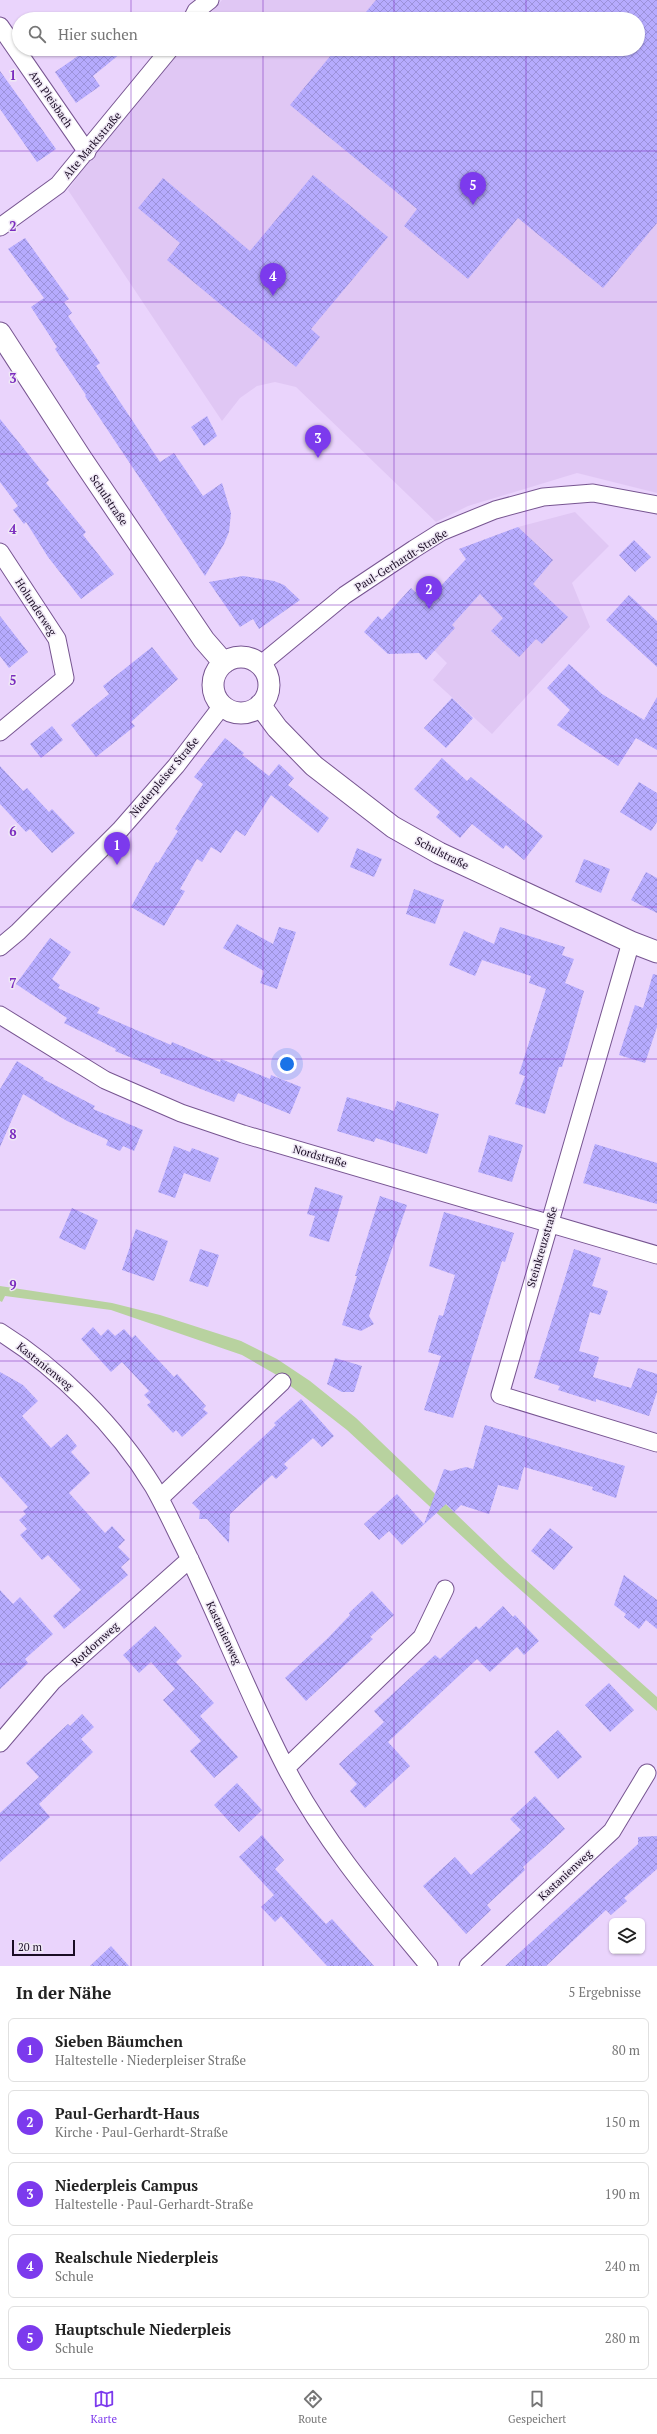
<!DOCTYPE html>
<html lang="de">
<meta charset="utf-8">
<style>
:root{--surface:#fff;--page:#f6f6f6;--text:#222;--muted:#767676;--line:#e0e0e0;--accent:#7c3aed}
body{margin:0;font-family:"PT Serif",serif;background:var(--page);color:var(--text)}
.controls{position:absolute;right:12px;bottom:12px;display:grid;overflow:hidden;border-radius:6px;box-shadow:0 1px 3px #0004}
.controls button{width:36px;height:36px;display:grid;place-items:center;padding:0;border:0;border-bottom:1px solid var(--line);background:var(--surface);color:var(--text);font:20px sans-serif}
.scale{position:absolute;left:12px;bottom:10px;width:63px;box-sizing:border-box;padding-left:4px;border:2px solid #1a0c24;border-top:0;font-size:11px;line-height:14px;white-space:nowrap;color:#1a0c24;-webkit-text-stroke:3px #efe8f5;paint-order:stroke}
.you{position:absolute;left:287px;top:1064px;width:14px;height:14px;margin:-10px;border:3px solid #fff;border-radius:50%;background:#1a73e8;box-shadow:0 0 0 6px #1a73e833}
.badge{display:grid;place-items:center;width:26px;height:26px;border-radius:50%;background:var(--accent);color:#fff;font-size:13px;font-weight:700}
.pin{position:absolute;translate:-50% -33px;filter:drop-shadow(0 1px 2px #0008)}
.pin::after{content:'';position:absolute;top:21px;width:14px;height:12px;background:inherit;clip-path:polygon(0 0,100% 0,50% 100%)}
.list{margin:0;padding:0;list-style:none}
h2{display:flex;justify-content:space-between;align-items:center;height:52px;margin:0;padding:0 16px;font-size:17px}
h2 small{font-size:13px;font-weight:400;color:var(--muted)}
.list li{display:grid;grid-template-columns:26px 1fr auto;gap:12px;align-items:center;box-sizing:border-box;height:64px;margin:0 8px 8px;padding:0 8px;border:1px solid var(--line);border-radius:6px}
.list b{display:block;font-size:15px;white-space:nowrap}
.list p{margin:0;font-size:13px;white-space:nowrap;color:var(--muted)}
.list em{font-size:13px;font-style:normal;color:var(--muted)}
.icon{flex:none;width:22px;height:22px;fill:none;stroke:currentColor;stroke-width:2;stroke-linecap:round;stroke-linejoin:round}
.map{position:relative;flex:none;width:657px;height:1966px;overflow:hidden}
.search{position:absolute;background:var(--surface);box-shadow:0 1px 3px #0004;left:12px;right:12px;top:12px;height:44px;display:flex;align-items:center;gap:10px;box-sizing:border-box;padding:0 14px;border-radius:22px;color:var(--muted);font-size:15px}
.sheet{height:412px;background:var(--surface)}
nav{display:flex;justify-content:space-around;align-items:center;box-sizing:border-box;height:56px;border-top:1px solid var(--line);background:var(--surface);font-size:11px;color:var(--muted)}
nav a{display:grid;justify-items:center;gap:2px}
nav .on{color:var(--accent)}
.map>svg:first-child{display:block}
.built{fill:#e0c7f4}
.green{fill:#b8d29f}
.building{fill:url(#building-cross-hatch)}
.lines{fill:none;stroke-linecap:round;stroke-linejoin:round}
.minor-casing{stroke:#775591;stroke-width:19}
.tertiary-casing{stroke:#775591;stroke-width:23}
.minor{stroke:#fff;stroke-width:17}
.tertiary{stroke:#fff;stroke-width:21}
.grid{fill:none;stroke:#7b2cbf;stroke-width:1;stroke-opacity:0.55}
.labels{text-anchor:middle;stroke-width:3;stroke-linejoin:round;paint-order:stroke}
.street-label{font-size:11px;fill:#1a0c24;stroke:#efe8f5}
.grid-label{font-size:13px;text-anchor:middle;font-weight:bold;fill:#7b2cbf;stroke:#efe8f5;stroke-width:3;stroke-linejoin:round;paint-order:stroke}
</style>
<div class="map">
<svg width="657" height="1966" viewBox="0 0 657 1966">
<defs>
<pattern id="building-cross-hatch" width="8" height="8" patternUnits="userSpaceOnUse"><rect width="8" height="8" fill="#b6abfe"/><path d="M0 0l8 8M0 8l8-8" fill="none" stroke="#9c92da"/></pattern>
</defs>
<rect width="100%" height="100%" fill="#ead4fc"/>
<path class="built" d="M222 0H657V493L577 473 468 506 436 522 296 387 275 382 257 386 240 398 222 421 68 190 92 156 181 49H638V19H206Z
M575 512 609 546 572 583 590 627 492 734 433 680 447 663 434 650 452 625 491 582 466 559 459 549 518 527Z"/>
<path class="green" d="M0 1286 112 1303 160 1315 241 1341 277 1359 310 1381 356 1418 505 1561 657 1697V1711L506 1577 347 1430 275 1374 242 1355 111 1310 5 1296 2 1302 0 1301Z"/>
<path class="building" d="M376 0H657V223L603 288 518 218 468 279 404 226 417 209 290 105 336 49H638V19H360Z
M88 49H126L93 76 100 86 76 103 55 72Z
M0 71 56 149 37 162 0 109Z
M313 175 388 237 311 329 320 337 296 367 167 260 180 243 138 208 163 178 250 251Z
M25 238 69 299 64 302 72 313 68 316 100 363 96 366 160 462 174 453 203 496 222 483 231 513 229 532 224 544 205 576 85 396 86 395 55 349 57 347 31 307 44 298 8 249Z
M207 416 217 436 204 446 191 427Z
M0 419 49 480 46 483 86 532 83 535 114 574 81 599 48 557 26 522 24 524 13 510 18 506 0 482Z
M518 527 553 560 533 584 568 617 542 644 536 639 519 657 491 631 503 618 480 594 452 625 455 628 426 660 419 653 388 654 364 632 378 616 382 620 411 588 426 602 466 559 459 549Z
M634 540 651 557 635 572 619 555Z
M243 576 274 581 284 585 300 600 259 629 253 619 240 627 209 582Z
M629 595 657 621V667L606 620Z
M0 616 28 652 9 668 0 656Z
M152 647 178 679 131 722 135 726 96 757 71 725 109 694 103 686Z
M569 664 602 694 644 720 657 697V750L636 738 618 766 557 725 570 710 547 688Z
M452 698 473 718 446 748 424 728Z
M52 726 63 740 41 758 30 744Z
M225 738 244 753 242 755 269 776 279 764 294 778 288 785 329 818 318 833 271 795 245 836 236 830 221 853 211 847 202 862 197 859 180 889 185 891 164 926 131 907 156 862 158 863 178 831 175 829 203 784 194 777Z
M442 758 467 781 471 777 543 836 524 860 506 845 503 849 472 824 460 838 436 817 440 812 414 789Z
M0 766 23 791 27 788 49 812 52 809 75 833 52 853 30 829 26 832 0 804Z
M639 782 657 793V822L651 831 620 812Z
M357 848 382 859 374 877 350 867Z
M584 859 610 869 601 893 575 882Z
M646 872 657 878V913L631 900Z
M414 889 444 900 435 924 406 914Z
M237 924 273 944 279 927 296 932 277 989 260 983 264 971 223 948Z
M500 927 565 947 562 955 574 959 565 983 584 991 562 1067H559L545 1114 515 1104 525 1076 519 1074 546 989 529 983 531 976 482 960 475 976 449 965 464 931 494 944Z
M50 938 71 952 52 979 60 985 58 988 100 1008 97 1013 171 1045 172 1042 220 1062 221 1059 270 1079 271 1075 301 1087 290 1114 238 1093 234 1102 160 1073 161 1070 115 1051 116 1049 64 1023 67 1018 16 984Z
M653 974 657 975V1027L645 1063 619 1055 635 1005 643 1008Z
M17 1061 44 1078 43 1079 95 1106 93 1109 143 1130 134 1151 123 1146 120 1151 106 1145 108 1140 67 1121 23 1094 0 1147V1089Z
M347 1097 394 1111 397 1101 439 1114 427 1154 376 1138 374 1142 337 1131Z
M489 1135 523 1145 512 1182 478 1172Z
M595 1144 657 1163V1204L583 1183Z
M174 1146 190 1152 192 1148 219 1158 210 1182 184 1173 175 1198 158 1192Z
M315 1187 343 1196 329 1242 309 1236 315 1216 307 1214Z
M380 1196 407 1205 369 1316 374 1324 361 1331 342 1325 357 1276H355Z
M72 1208 98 1220 85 1250 59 1238Z
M444 1212 514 1233 505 1262 502 1261 453 1418 424 1410 441 1356 428 1352 439 1315 443 1316 455 1275 429 1266Z
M136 1229 168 1241 154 1281 122 1270Z
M200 1249 219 1255 208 1287 189 1281Z
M574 1249 601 1258 592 1286 608 1291 600 1315 590 1312 579 1351 599 1357 593 1377 631 1388 638 1368 657 1374V1392L649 1416 596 1399V1402L558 1390 560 1386 534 1378Z
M93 1327 101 1336 108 1329 115 1336 124 1329 132 1338 135 1335 174 1377 177 1374 206 1406 203 1409 208 1413 182 1437 176 1430 173 1433 147 1405 151 1402 144 1395 149 1391 122 1362 111 1372 81 1339Z
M335 1358 362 1366 354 1392H342L327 1384Z
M0 1372 23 1385 38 1401 22 1416 51 1448 67 1434 77 1446 71 1452 90 1473 69 1493 105 1533 112 1526 125 1540 118 1547 130 1559 121 1567 128 1575 64 1629 53 1616 81 1590 48 1555 42 1560 20 1535 27 1529 19 1520 26 1514 23 1511 28 1507 0 1476Z
M301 1399 334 1436 322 1447 313 1438 284 1464 288 1468 276 1479 272 1475 230 1514 229 1543 207 1519H199L200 1511 192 1503 276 1425 274 1423Z
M485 1425 625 1466 616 1498 592 1490 593 1487 524 1467 518 1490 498 1485 489 1514 461 1505 454 1512 446 1504 402 1545 389 1531 379 1540 364 1524 397 1494 424 1524 444 1469 451 1471 466 1467 473 1469Z
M550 1528 573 1547 554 1570 531 1551Z
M624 1575 657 1600V1629L646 1620 639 1629 624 1617 626 1614 614 1605Z
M0 1590 13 1604 20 1597 53 1634 25 1659 28 1663 0 1689Z
M372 1591 394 1615 370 1637 373 1639 306 1701 285 1678 327 1639 350 1615 349 1613Z
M503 1606 513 1617 515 1615 539 1641 524 1655 517 1647 490 1672 477 1659 388 1742 410 1766 365 1808 350 1791 357 1784 339 1764 384 1722 374 1711 435 1655 440 1659 476 1626 479 1629Z
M155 1626 182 1656 176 1662 214 1703 200 1716 238 1757 214 1778 190 1751 201 1741 163 1700 175 1689 151 1662 139 1673 123 1655Z
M609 1683 634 1710 610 1732 585 1705Z
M82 1714 94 1727 81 1739 93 1752 39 1804 50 1817 0 1862V1813L39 1777 26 1763 68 1724 70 1726Z
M558 1730 582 1757 558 1779 534 1752Z
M237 1783 262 1810 239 1832 214 1805Z
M535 1796 565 1829 523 1867 525 1870 487 1905 491 1910 466 1934 423 1886 455 1857 471 1875 521 1830 510 1819Z
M262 1835 284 1860 275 1869 326 1924 332 1919 374 1966H327L281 1916 275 1922 261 1907 274 1895 239 1857Z
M657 1836V1869L624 1898 627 1901 611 1915 606 1910 546 1966H505L638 1844V1837Z
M111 1946 129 1966H90Z"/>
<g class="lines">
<g class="minor-casing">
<path id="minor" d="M192 19 196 11 210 0
M0 26 87 152
M0 227 58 185 170 49
M0 552 57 639 65 678 0 732
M260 665 345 595 414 549 441 532 495 510 543 497 593 493 657 505
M631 942 500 1395 657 1443
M0 947 18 932 120 830 176 766 222 706
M0 1015 105 1080 181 1113 243 1134 657 1255
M0 1332C58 1368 117 1427 153 1486 164 1505 173 1525 183 1545 219 1618 248 1695 286 1768 324 1841 377 1903 429 1966
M160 1498 282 1382
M0 1743 52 1682 190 1559
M286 1768 422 1637 445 1589
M468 1966 612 1831 647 1773"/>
</g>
<g class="tertiary-casing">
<path id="tertiary" d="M0 333 81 458 204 640 224 663
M213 685a28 28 0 1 1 56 0a28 28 0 1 1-56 0Z
M260 705 277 728 314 766 393 827 439 853 631 942 657 952"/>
</g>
<use href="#minor" class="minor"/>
<use href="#tertiary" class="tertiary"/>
</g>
<path class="grid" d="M131 0V19M263 0V19M394 0V19M526 0V19M131 49V1966M263 49V1966M394 49V1966M526 49V1966M0 151H657M0 302H657M0 454H657M0 605H657M0 756H657M0 907H657M0 1059H657M0 1210H657M0 1361H657M0 1512H657M0 1664H657M0 1815H657"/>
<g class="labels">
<g class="street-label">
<text transform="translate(51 99) rotate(55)" y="4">Am Pleisbach</text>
<text transform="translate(92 145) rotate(-50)" y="4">Alte Marktstraße</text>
<text transform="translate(109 500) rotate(56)" y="4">Schulstraße</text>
<text transform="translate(401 560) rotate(-32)" y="4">Paul-Gerhardt-Straße</text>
<text transform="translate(36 607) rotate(57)" y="4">Holunderweg</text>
<text transform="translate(164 777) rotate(-50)" y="4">Niederpleiser Straße</text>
<text transform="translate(442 853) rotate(27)" y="4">Schulstraße</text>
<text transform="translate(320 1156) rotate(16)" y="4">Nordstraße</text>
<text transform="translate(542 1247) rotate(-74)" y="4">Steinkreuzstraße</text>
<text transform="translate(45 1366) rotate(39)" y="4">Kastanienweg</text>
<text transform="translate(224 1633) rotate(65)" y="4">Kastanienweg</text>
<text transform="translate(95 1644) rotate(-42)" y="4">Rotdornweg</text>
<text transform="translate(565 1875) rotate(-43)" y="4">Kastanienweg</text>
</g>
</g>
<g class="grid-label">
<text x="13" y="80">1</text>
<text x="13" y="231">2</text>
<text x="13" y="383">3</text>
<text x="13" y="534">4</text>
<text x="13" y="685">5</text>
<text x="13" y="836">6</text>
<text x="13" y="988">7</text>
<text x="13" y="1139">8</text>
<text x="13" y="1290">9</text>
</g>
</svg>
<div class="controls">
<button><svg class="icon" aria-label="layers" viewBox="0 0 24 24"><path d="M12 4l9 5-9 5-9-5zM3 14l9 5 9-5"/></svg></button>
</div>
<div class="scale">20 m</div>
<div class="you"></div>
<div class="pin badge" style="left:117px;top:865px">1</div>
<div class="pin badge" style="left:429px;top:609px">2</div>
<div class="pin badge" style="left:318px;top:458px">3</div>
<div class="pin badge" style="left:273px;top:296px">4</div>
<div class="pin badge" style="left:473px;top:205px">5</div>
<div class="search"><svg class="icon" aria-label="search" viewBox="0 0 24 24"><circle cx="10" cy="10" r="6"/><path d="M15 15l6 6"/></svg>Hier suchen</div>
</div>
<section class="sheet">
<h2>In der Nähe<small>5 Ergebnisse</small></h2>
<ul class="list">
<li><span class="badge">1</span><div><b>Sieben Bäumchen</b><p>Haltestelle · Niederpleiser Straße</p></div><em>80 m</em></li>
<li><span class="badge">2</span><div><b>Paul-Gerhardt-Haus</b><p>Kirche · Paul-Gerhardt-Straße</p></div><em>150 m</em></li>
<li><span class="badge">3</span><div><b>Niederpleis Campus</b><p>Haltestelle · Paul-Gerhardt-Straße</p></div><em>190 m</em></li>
<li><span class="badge">4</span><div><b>Realschule Niederpleis</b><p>Schule</p></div><em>240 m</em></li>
<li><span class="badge">5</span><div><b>Hauptschule Niederpleis</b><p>Schule</p></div><em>280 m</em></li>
</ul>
</section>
<nav>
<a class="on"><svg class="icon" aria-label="map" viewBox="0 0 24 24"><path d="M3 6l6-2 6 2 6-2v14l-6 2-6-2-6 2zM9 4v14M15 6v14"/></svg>Karte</a>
<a><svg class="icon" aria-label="directions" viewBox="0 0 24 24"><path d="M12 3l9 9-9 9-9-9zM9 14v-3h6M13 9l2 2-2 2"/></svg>Route</a>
<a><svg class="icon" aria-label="saved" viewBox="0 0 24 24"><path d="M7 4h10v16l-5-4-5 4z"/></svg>Gespeichert</a>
</nav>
